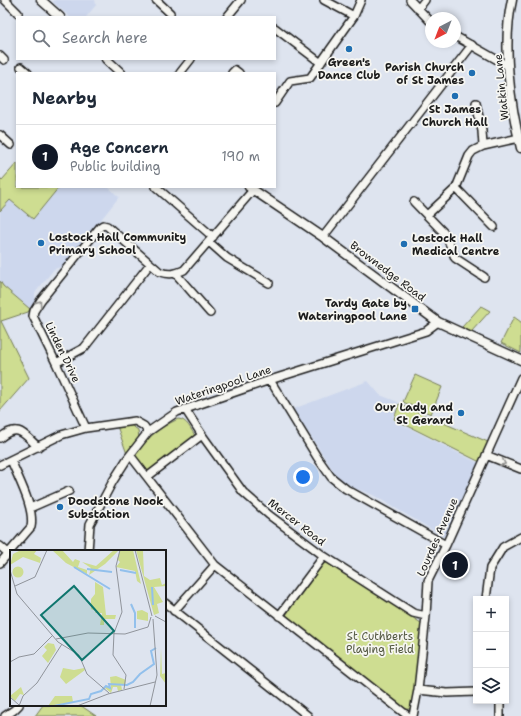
<!DOCTYPE html>
<meta charset="utf-8">
<style>
:root{--surface:#fff;--page:#f2f2f3;--text:#1f2937;--muted:#747a83;--line:#e0e1e3;--accent:#111827}
body{margin:0;font-family:"Shantell Sans",sans-serif;background:var(--page);color:var(--text)}
.controls{position:absolute;right:12px;bottom:12px;display:grid;overflow:hidden;border-radius:0px;box-shadow:0 2px 6px #0003}
.controls button{width:36px;height:36px;display:grid;place-items:center;padding:0;border:0;border-bottom:1px solid var(--line);background:var(--surface);color:var(--text);font:20px sans-serif}
.compass{position:absolute;left:425px;top:12px;width:36px;height:36px;border-radius:50%;background:var(--surface);box-shadow:0 2px 6px #0003;rotate:222deg}
.you{position:absolute;left:303px;top:477px;width:14px;height:14px;margin:-10px;border:3px solid #fff;border-radius:50%;background:#1a73e8;box-shadow:0 0 0 6px #1a73e833}
.badge{display:grid;place-items:center;width:26px;height:26px;border-radius:50%;background:var(--accent);color:#fff;font-size:13px;font-weight:700}
.pin{position:absolute;translate:-50% -50%;border:2px solid #fff;box-shadow:0 1px 4px #0006}
.list{margin:0;padding:0;list-style:none}
h2{display:flex;justify-content:space-between;align-items:center;height:52px;margin:0;padding:0 16px;font-size:17px}
h2 small{font-size:13px;font-weight:400;color:var(--muted)}
.list li{display:grid;grid-template-columns:26px 1fr auto;gap:12px;align-items:center;box-sizing:border-box;height:64px;padding:0 16px;border-top:1px solid var(--line)}
.list b{display:block;font-size:15px;white-space:nowrap}
.list p{margin:0;font-size:13px;white-space:nowrap;color:var(--muted)}
.list em{font-size:13px;font-style:normal;color:var(--muted)}
.icon{flex:none;width:22px;height:22px;fill:none;stroke:currentColor;stroke-width:2;stroke-linecap:round;stroke-linejoin:round}
.map{position:relative;flex:none;width:521px;height:716px;overflow:hidden}
.search{position:absolute;background:var(--surface);box-shadow:0 2px 6px #0003;left:16px;top:16px;width:260px;height:44px;display:flex;align-items:center;gap:10px;box-sizing:border-box;padding:0 14px;border-radius:0px;color:var(--muted);font-size:15px}
.panel{position:absolute;background:var(--surface);box-shadow:0 2px 6px #0003;left:16px;top:72px;width:260px;height:116px;border-radius:0px}
.map>svg:first-child{display:block}
.built{fill:#cdd7ed}
.green{fill:#cedd91;stroke:#757c56}
.lines{fill:none;stroke-linecap:round;stroke-linejoin:round}
.minor-casing{stroke:#1c1c1c;stroke-width:10}
.major-casing{stroke:#1c1c1c;stroke-width:11}
.minor{stroke:#f6f6f2;stroke-width:7}
.major{stroke:#f6f6f2;stroke-width:8}
.oneway{stroke:#949492}
.poi-dot{fill:#1f6fb2;stroke:#f6f6f2;stroke-width:1.5}
.labels{text-anchor:middle;stroke-width:3.5;stroke-linejoin:round;paint-order:stroke}
.poi-label{font-size:11px;font-weight:bold;fill:#1c1c1c;stroke:#f6f6f2;text-anchor:end}
.street-label{font-size:11px;fill:#1c1c1c;stroke:#f6f6f2}
.park-label{font-size:11px;fill:#51563f;stroke:#f6f6f2}
.inset-river{fill:none;stroke:#92c0ec;stroke-width:2}
.inset-road{fill:none;stroke:#90949b;stroke-width:1}
.view{fill:#0f766e;fill-opacity:0.15;stroke:#0f766e;stroke-width:2}
.inset-edge{fill:none;stroke:#1c1c1c;stroke-width:2}
</style>
<div class="map">
<svg width="521" height="716" viewBox="0 0 521 716">
<rect width="100%" height="100%" fill="#dee4ef"/>
<filter id="ink" filterUnits="userSpaceOnUse"><feTurbulence type="fractalNoise" baseFrequency=".025" numOctaves="2"/><feDisplacementMap in="SourceGraphic" scale="8" xChannelSelector="R" yChannelSelector="G"/><feConvolveMatrix kernelMatrix="1 2 1 2 8 2 1 2 1" color-interpolation-filters="sRGB"/></filter>
<g filter="url(#ink)">
<path class="built" d="M55 0H95L96 5 86 17H70L53 2Z
M17 163V187H108L119 197 64 266 54 269 35 293V304L28 312 1 321 29 378 0 411V178L2 180Z
M368 381 380 395 398 402 393 420 480 464 446 536H443L373 495 352 487 336 475 293 409Z"/>
<path class="green" d="M17 163V187H59L33 219 10 200 0 211V178L2 180Z
M0 281 3 286 30 309 28 312 1 321 29 378 0 411Z
M481 306 490 311 471 332 462 327Z
M514 317 521 322V353L501 343Z
M415 375 442 387 431 414 403 402Z
M399 404 488 442 480 462 394 419Z
M178 419C187 419 191 430 196 437L147 473 133 455C148 438 157 429 178 419Z
M131 425 138 430 139 438 127 454 117 426Z
M326 563H330L424 625 412 707 409 709H405L286 617V615L323 564Z
M43 705H80L96 716H35Z"/>
<g class="lines">
<g class="minor-casing">
<path id="minor" d="M5 0 18 13
M156 0 170 13
M324 0 354 16
M410 0 431 22
M418 9 425 0
M227 17 241 0
M275 28 321 63
M455 36 508 66
M0 56 4 60
M21 67 28 73
M180 73 191 59
M232 73 235 70 239 73
M275 103 290 81 310 78 354 16 361 0
M476 103 482 131 483 146
M0 135 11 145
M156 187 213 237
M456 188 494 227
M414 202 446 235 455 258 484 277
M427 215 456 188 469 156 473 151 483 146 519 138
M323 237 472 45
M209 242 227 258 269 283
M176 274 210 313
M56 363 84 348 150 264
M270 380 317 457 331 477 346 489 446 545
M185 409 202 435 243 492 269 515 324 556 413 613 426 616
M86 428 56 363 33 316 34 311 41 300 100 227 103 225 107 226 160 272C170 275 175 274 184 270L253 190
M0 438C18 423 24 434 38 447
M130 455 215 565 408 716
M486 455 521 469
M0 465 61 435 86 428 135 421 144 426 148 432
M147 477 202 435
M30 508 69 491
M0 546 8 553
M88 551 90 524 113 481 127 459 148 432 177 412 270 380 426 331 438 322
M0 563 31 527C35 508 18 478 11 460
M486 599 490 568 503 547 521 537
M165 603 308 716
M174 611 215 565
M279 616 324 556
M418 690 447 693 476 692
M500 701V716
M5 716 14 710 19 705
M413 716 418 690 426 616 428 581 446 545 521 378"/>
</g>
<g class="major-casing">
<path id="major" d="M41 0 60 17
M512 0C502 44 510 105 521 148
M106 59 121 73
M249 187 323 237 438 322 521 360"/>
</g>
<use href="#minor" class="minor"/>
<use href="#major" class="major"/>
</g>
<defs><path id="oneway-chevron" d="M-2-3.5L2.5 0L-2 3.5" fill="none" stroke-width="1.6" stroke-linecap="round" stroke-linejoin="round"/></defs>
<g class="oneway">
<use href="#oneway-chevron" transform="translate(39 303) rotate(-55)"/>
<use href="#oneway-chevron" transform="translate(503 463) rotate(24)"/>
</g>
</g>
<g class="poi-dot">
<circle cx="349" cy="49" r="4"/>
<circle cx="472" cy="73" r="4"/>
<circle cx="455" cy="96" r="4"/>
<circle cx="41" cy="243" r="4"/>
<circle cx="404" cy="244" r="4"/>
<rect x="411" y="305" width="8" height="8" rx="2"/>
<circle cx="461" cy="413" r="4"/>
<circle cx="60" cy="507" r="4"/>
</g>
<g class="labels">
<g class="poi-label">
<text x="349" y="66" text-anchor="middle">Green's<tspan x="349" dy="13">Dance Club</tspan></text>
<text x="464" y="71">Parish Church<tspan x="464" dy="13">of St James</tspan></text>
<text x="455" y="113" text-anchor="middle">St James<tspan x="455" dy="13">Church Hall</tspan></text>
<text x="49" y="241" text-anchor="start">Lostock Hall Community<tspan x="49" dy="13">Primary School</tspan></text>
<text x="412" y="242" text-anchor="start">Lostock Hall<tspan x="412" dy="13">Medical Centre</tspan></text>
<text x="407" y="307">Tardy Gate by<tspan x="407" dy="13">Wateringpool Lane</tspan></text>
<text x="453" y="411">Our Lady and<tspan x="453" dy="13">St Gerard</tspan></text>
<text x="68" y="505" text-anchor="start">Doodstone Nook<tspan x="68" dy="13">Substation</tspan></text>
</g>
<g class="street-label">
<text transform="translate(501 87) rotate(-96)" y="4">Watkin Lane</text>
<text transform="translate(388 271) rotate(37)" y="4">Brownedge Road</text>
<text transform="translate(63 352) rotate(64)" y="4">Linden Drive</text>
<text transform="translate(223 385) rotate(-19)" y="4">Wateringpool Lane</text>
<text transform="translate(297 522) rotate(38)" y="4">Mercer Road</text>
<text transform="translate(437 537) rotate(-66)" y="4">Lourdes Avenue</text>
</g>
<g class="park-label">
<text x="380" y="640">St Cuthberts<tspan x="380" dy="13">Playing Field</tspan></text>
</g>
</g>
<g transform="translate(10 550)">
<rect width="156" height="156" fill="#dee4ef"/>
<path d="M11 0H27L24 4 31 8 30 13 13 7 0 15 3 4ZM42 0H52L63 12 65 9 70 11 68 17 77 20V24L56 13ZM104 0 108 1 95 14 79 25 81 18 72 12 86 16ZM110 0H123L131 34 127 31 125 21 106 17 110 12 107 9ZM126 0H133L134 26 140 30 150 28 152 35 156 33V36L144 37 153 52 147 54 149 63 144 65ZM2.5 22a5.5 5.5 0 1 1 11 0a5.5 5.5 0 1 1-11 0ZM85 32 93 37 96 65H106L105 69H94V75H90L92 63H85L86 61 81 59V49L85 44ZM132 60 138 63V71L127 69V61ZM38 93 44 94 46 100 38 113 32 106 37 100 34 97ZM151 98 152 124 156 123V134L150 126ZM53 118 64 120 74 118 75 120 56 134 50 127ZM106 126 116 130 115 135 111 134 112 140 108 141 107 137H103L101 143 95 138 96 136 101 137 100 127ZM11 137 14 145 10 144 5 151 0 146ZM45 146H62L63 152 38 156Z" fill="#cedd91"/>
<path class="inset-river" d="M64 17 100 39M77 19 102 22M110 20 126 23M142 37 143 55M121 54 125 63V78M44 156 79 149 81 144 91 141 96 136 100 138 99 134 117 135 123 132 130 124 144 114 141 101 146 98"/>
<path class="inset-road" d="M110 0 106 16 112 62 104 83 103 105 116 125 114 139M125 0 142 66M0 20 7 44 48 92 69 105 77 124 99 143M5 36 25 27 37 0M145 66 156 72M46 89 78 83 115 84 138 77 141 67M0 112 9 107 24 104 42 86M0 147 9 155M9 156 13 146 27 133 52 94M67 156 98 144 145 132M140 156 147 125 143 69"/>
<path class="view" d="M64 36 104 81 72 110 31 65Z"/>
<rect width="156" height="156" class="inset-edge"/>
</g>
</svg>
<div class="controls">
<button>+</button>
<button>−</button>
<button><svg class="icon" aria-label="layers" viewBox="0 0 24 24"><path d="M12 4l9 5-9 5-9-5zM3 14l9 5 9-5"/></svg></button>
</div>
<svg class="compass" viewBox="-18 -18 36 36"><path d="M0-13l5 13h-10z" fill="#e53935"/><path d="M0 13l5-13h-10z" fill="#747a83"/></svg>
<div class="you"></div>
<div class="pin badge" style="left:455px;top:565px">1</div>
<div class="search"><svg class="icon" aria-label="search" viewBox="0 0 24 24"><circle cx="10" cy="10" r="6"/><path d="M15 15l6 6"/></svg>Search here</div>
<section class="panel">
<h2>Nearby<small></small></h2>
<ul class="list">
<li><span class="badge">1</span><div><b>Age Concern</b><p>Public building</p></div><em>190 m</em></li>
</ul>
</section>
</div>
